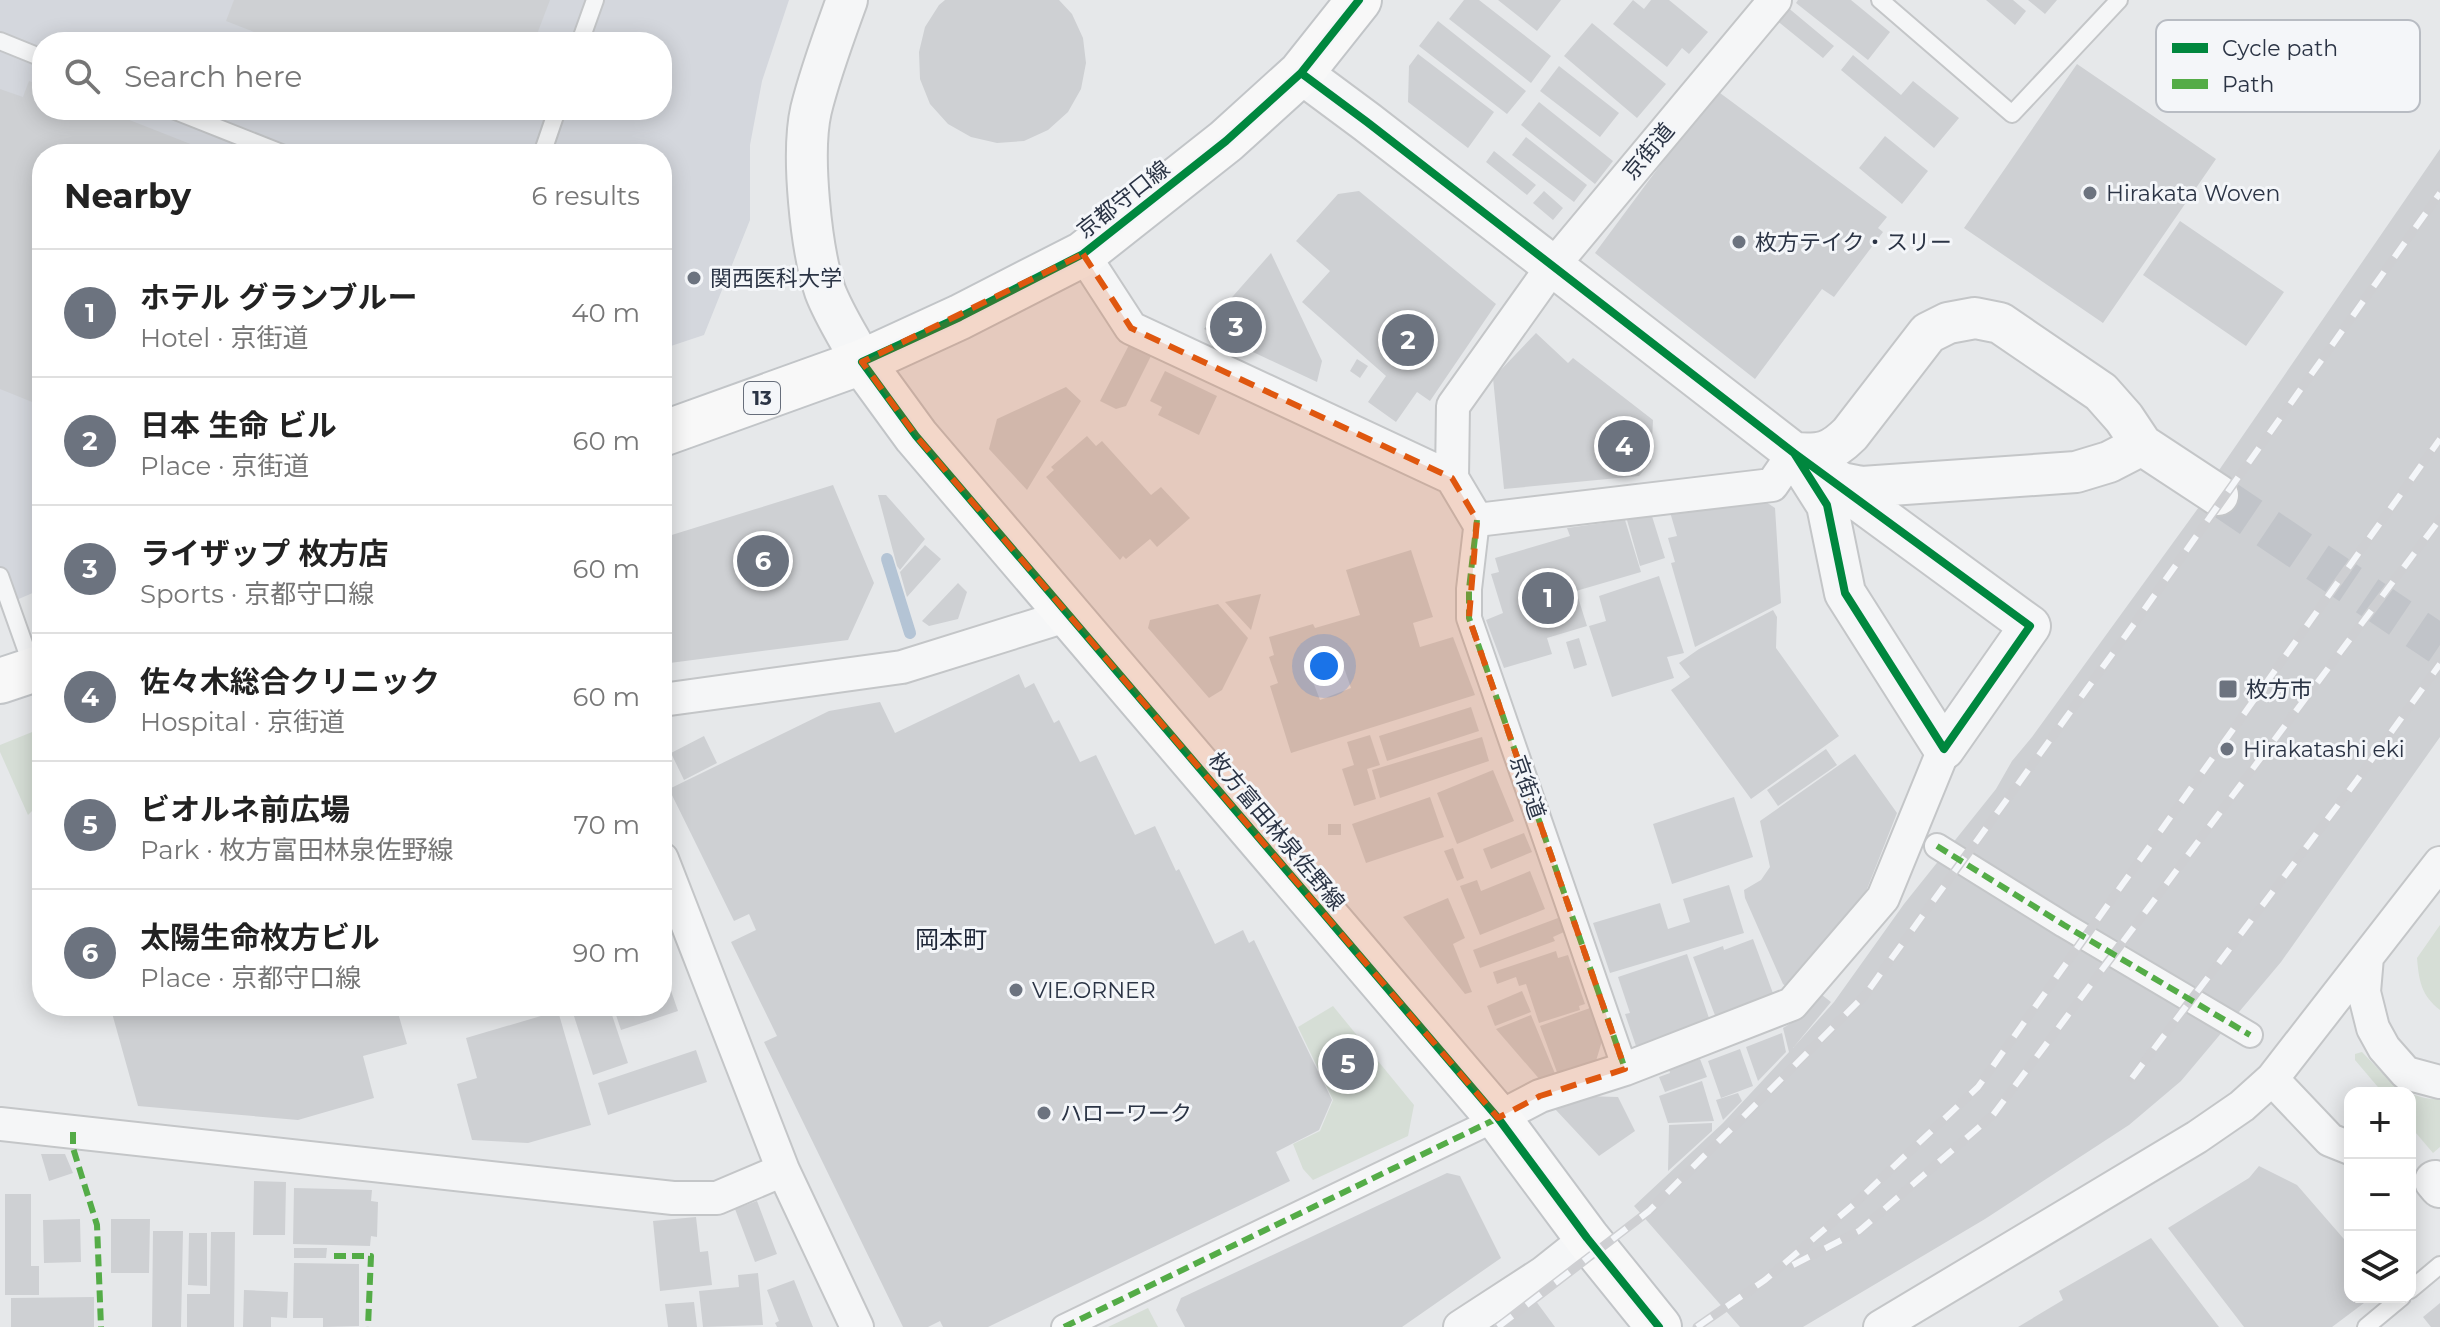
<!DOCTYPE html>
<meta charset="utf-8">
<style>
:root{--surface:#fff;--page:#f6f6f6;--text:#222;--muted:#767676;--line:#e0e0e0;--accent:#6c737f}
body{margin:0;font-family:Montserrat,"Noto Sans JP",sans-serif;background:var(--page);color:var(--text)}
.controls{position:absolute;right:24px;bottom:24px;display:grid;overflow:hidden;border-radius:16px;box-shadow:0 4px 20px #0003}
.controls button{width:72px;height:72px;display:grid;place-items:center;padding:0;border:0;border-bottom:2px solid var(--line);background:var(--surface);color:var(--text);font:40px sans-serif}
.you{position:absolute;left:1324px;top:666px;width:28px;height:28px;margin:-20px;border:6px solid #fff;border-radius:50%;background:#1a73e8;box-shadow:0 0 0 12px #1a73e833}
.badge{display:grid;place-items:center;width:52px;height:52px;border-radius:50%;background:var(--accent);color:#fff;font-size:26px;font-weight:700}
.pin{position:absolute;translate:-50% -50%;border:4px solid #fff;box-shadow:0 2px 8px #0006}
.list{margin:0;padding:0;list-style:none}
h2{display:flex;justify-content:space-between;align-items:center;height:104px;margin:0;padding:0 32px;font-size:34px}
h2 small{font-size:26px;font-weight:400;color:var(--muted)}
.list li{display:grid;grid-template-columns:52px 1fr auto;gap:24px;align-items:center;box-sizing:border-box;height:128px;padding:0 32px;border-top:2px solid var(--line)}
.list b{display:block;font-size:30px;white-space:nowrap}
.list p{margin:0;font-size:26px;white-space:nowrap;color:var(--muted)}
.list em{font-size:26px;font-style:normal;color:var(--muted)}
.icon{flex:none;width:44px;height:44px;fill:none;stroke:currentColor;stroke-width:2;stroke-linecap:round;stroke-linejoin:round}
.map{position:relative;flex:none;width:2440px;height:1327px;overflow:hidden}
.search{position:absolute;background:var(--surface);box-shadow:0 4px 20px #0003;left:32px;top:32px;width:640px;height:88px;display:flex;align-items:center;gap:20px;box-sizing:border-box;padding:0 28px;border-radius:32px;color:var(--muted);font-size:30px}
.panel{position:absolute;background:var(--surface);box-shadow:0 4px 20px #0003;left:32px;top:144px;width:640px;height:872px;border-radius:32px}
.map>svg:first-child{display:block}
.built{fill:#d4d7dd;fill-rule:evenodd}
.green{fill:#d6ded6}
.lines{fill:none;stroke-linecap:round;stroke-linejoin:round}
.stream{stroke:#b4c4d5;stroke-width:12}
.building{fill:#ced0d3;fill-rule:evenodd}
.tertiary-tunnel{stroke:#c1c4c9;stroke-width:40;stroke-dasharray:40 20;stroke-linecap:butt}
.service-casing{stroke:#c4c6c8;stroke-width:20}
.pedestrian-casing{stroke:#c4c6c8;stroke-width:28}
.minor-casing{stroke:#c4c6c8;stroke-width:36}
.tertiary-casing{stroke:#c4c6c8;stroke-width:44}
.primary-casing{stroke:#c2c5c8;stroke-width:48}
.service{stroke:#f5f6f7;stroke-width:16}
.pedestrian{stroke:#f5f6f7;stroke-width:24}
.minor{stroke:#f5f6f7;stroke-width:32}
.tertiary{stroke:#f5f6f7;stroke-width:40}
.primary{stroke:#f8f8f8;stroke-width:44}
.rail-casing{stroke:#cecfd2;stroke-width:9}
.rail{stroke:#f4f6f9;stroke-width:6;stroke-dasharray:18;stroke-linecap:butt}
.quiet{stroke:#54ac47;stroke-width:6;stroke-dasharray:12 6;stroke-linecap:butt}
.cycleway-casing{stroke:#f4f6f9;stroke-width:13}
.cycleway{stroke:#00873e;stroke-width:8}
.marked{fill:#df570f;fill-opacity:0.2;stroke:#df570f;stroke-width:6;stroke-dasharray:16 10;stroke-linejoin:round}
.poi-dot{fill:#6c737f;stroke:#f4f6f9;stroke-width:3}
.labels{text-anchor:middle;stroke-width:6;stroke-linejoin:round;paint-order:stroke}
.shield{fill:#f4f6f9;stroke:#676e7b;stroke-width:2}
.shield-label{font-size:20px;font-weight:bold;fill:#2b3445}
.street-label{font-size:22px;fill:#2b3445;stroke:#f4f6f9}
.poi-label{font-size:22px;fill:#2b3445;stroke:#f4f6f9;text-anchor:start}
.neighbourhood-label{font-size:24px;fill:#1d2536;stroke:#f4f6f9}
.key{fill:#f4f6f9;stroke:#b8bcc3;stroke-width:2}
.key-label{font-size:22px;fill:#2b3445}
</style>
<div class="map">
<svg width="2440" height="1327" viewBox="0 0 2440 1327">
<rect width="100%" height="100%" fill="#e6e8ea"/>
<path class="built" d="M0 0H789L762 81 750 145V220L704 335 662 349V154H42V589L0 607ZM42 42H662V110H42Z"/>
<path class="green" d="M42 728V801L28 815 0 752V745Z
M2440 925V1010C2421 995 2419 981 2417 958Z
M1333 1006 1414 1105 1408 1136 1313 1180 1303 1169 1293 1144 1320 1131 1333 1100 1298 1027Z
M2362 1052C2383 1074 2406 1101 2440 1099V1147L2433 1153 2410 1126V1093H2383L2355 1060V1054Z
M1148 1308 1158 1327H1108Z"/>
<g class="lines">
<path class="stream" d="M887 559 910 633"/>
</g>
<path class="building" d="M234 0H550L534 42H280L226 21Z
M945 0H1059L1072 14 1083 38 1086 63 1081 89 1068 112 1048 130 1024 141 997 143 971 137 948 124 930 104 920 79 919 52 925 27 939 5Z
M1464 0H1479L1551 56 1531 83 1449 19Z
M1498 0H1561L1537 31Z
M1633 0 1644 9 1651 0H1669L1708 32 1689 54 1682 48 1667 67 1613 24Z
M1798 0H1851L1890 32 1868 60 1796 3Z
M1986 0H2013L2026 11 2015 25Z
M2028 0H2057L2045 14Z
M1786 6 1834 46 1823 58 1775 19Z
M1438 21 1526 91 1507 114 1419 46Z
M1592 23 1666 84 1637 118 1564 56Z
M1418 54 1494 112 1468 148 1408 102 1409 66Z
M1853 55 1901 95 1913 81 1959 118 1934 148 1841 70Z
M2077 64 2216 159 2103 323 1964 228Z
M1559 66 1619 113 1600 137 1540 91Z
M29 81 42 86V110H104L216 154H42V406L0 389V89L23 97Z
M1716 90 1887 217 1878 228 1883 232 1834 297 1822 289 1755 379 1595 253Z
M1539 102 1613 161 1595 184 1521 125Z
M1885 136 1928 171 1902 204 1859 168Z
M1526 137 1587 185 1574 202 1512 155Z
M2440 149V737L2281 962 2181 1081 2129 1125 1985 1219 1803 1327H1740L1634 1206 1723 1123 1789 1052 1783 1028 1806 1014 1822 995 1831 1002 1793 1048 1834 1002 1904 904 1996 789 2012 761 2032 737 2212 489 2215 476Z
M1494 151 1536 185 1527 195 1486 162Z
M1359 191 1496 304 1430 401 1417 392 1396 422 1368 402 1386 376 1302 302 1330 271 1296 241 1338 194Z
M1544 191 1563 208 1553 220 1533 203Z
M2180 221 2284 292 2246 346 2143 275Z
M1271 253 1322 361 1317 382 1204 329Z
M1536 333 1568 363 1573 358 1653 420 1651 462 1639 476 1504 489 1493 378Z
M1129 345 1151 356 1126 406 1116 409 1100 401Z
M1357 359 1368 366 1360 378 1350 371Z
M1165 371 1217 396 1199 435 1158 415 1162 407 1150 401Z
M1066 387 1081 401 1027 490 989 449 997 419Z
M1087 436 1096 446 1102 441 1151 495 1161 487 1190 518 1157 547 1150 539 1126 559 1123 556 1120 560 1046 477 1054 470 1051 467Z
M833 485 874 583 848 640 662 664V538Z
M878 495H886L925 539 900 570 897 566Z
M1766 502 1775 508 1781 603 1695 647 1671 563 1675 562 1668 538 1677 536 1670 512Z
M1651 513 1665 558 1640 566 1627 520Z
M1625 520 1641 572 1576 591 1587 626 1547 638 1552 654 1504 668 1486 620 1503 613 1491 574 1499 572 1495 558 1570 536 1567 528Z
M925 545 941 559 907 597 900 572Z
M1411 550 1433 617 1413 623 1420 647 1453 637 1475 695 1291 753 1270 686 1278 683 1269 657 1274 655 1269 637 1313 624 1315 628 1360 615 1346 570ZM1342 662 1351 688 1320 700 1312 679 1333 672 1331 666Z
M1659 576 1684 653 1667 657 1674 678 1612 697 1589 626 1606 621 1599 596Z
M958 583 967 592 958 619 929 626 922 621Z
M1261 594 1251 630 1225 602Z
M1218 604 1248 638 1222 690 1209 698 1148 628 1150 620Z
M1773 610 1777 617 1776 648 1839 736 1751 799 1671 690 1690 677 1679 663 1699 649Z
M1579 638 1587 665 1574 669 1566 642Z
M1019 674 1025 688 1034 683 1054 723 1059 720 1080 762 1096 755 1135 835 1155 826 1176 871 1179 869 1215 944 1243 930 1249 943 1254 940 1332 1100 1319 1130 1276 1152 1290 1181 988 1327H943L940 1321 928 1327H903L764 1042 777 1036 731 942 756 930 749 914 734 921 669 789 829 711 880 702 895 733Z
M1471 707 1479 731 1387 761 1379 736Z
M1370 735 1380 765 1367 769 1376 799 1354 806 1342 769 1354 765 1347 742Z
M704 736 717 763 684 780 671 753Z
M1482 737 1489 761 1380 798 1372 770Z
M1826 749 1837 765 1778 806 1767 790Z
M1855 754 1897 813 1865 894 1790 990 1783 984 1745 898 1744 890 1761 880 1770 867 1760 821Z
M1493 770 1514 821 1457 844 1437 793Z
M1430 797 1444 837 1366 863 1352 824Z
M1734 797 1753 857 1672 884 1653 824Z
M1328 824H1341V835H1328Z
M1524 833 1532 852 1491 869 1483 849Z
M1453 848 1464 878 1457 881 1444 851Z
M1530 871 1545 909 1480 935 1460 886 1477 880 1481 891Z
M1729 885 1744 933 1610 973 1593 923 1660 903 1668 929 1690 922 1683 899Z
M1448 898 1465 938 1453 944 1472 992 1465 994 1403 917Z
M1558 918 1564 932 1553 937 1555 941 1480 968 1473 950Z
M1753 939 1774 996 1716 1018 1693 957 1723 946 1724 950Z
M1556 951 1558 958 1568 955 1585 1004 1579 1006 1580 1010 1539 1023 1526 984 1519 986 1516 977 1497 984 1493 972Z
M1687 954 1710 1021 1636 1046 1625 1014 1630 1013 1618 977Z
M668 982 678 1011 621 1030 613 1006H662V984Z
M1522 991 1531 1012 1495 1026 1487 1006Z
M110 1006H396L407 1044 363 1056 374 1098 298 1120 138 1106Z
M595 1006H609L628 1063 593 1075 573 1013Z
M1590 1008 1602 1041 1596 1061 1558 1075 1540 1026Z
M558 1011 591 1125 528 1143 472 1140 457 1084 477 1078 466 1038Z
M1531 1015 1556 1076 1541 1081 1496 1029Z
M1782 1033 1786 1052 1758 1081 1746 1047Z
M1740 1049 1753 1086 1721 1098 1708 1061Z
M696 1050 707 1082 608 1115 598 1083Z
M1700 1059 1707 1077 1665 1092 1659 1077 1670 1073 1669 1069Z
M1702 1081 1714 1121 1668 1123 1659 1096Z
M1738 1093 1742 1101 1723 1120 1716 1100Z
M1583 1096 1618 1097 1635 1131 1599 1156 1555 1109Z
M1712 1123V1131L1668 1171 1669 1125Z
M41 1154H65L73 1173 49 1181Z
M2259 1166 2297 1185 2350 1246V1297H2372L2332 1327H2244L2168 1228 2249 1178Z
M1447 1173 1460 1176 1501 1258 1402 1327H1185L1176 1310 1181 1298Z
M254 1181 286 1182 285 1235H253Z
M294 1188 372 1190 371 1201 378 1202 377 1237 371 1236 370 1246 293 1244Z
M5 1194H31V1266H39V1295H5Z
M757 1201 777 1254 755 1262 735 1209Z
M696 1217 700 1252 708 1251 712 1285 660 1291 653 1221Z
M80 1219 81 1262 44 1263 43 1220Z
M111 1219H150L149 1273H111Z
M153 1231H183L181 1327H152Z
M211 1232H235L234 1327H187V1294H210Z
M189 1233H207V1286L188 1285Z
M2151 1238 2219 1327H2018L2063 1300 2059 1291Z
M294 1248H327L326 1258H294Z
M294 1263 359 1264V1326L323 1327V1318H293Z
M758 1273 763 1325 703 1327 699 1291 739 1287 738 1275Z
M794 1280 813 1327H777L775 1323 779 1321 767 1290Z
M1527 1289 1555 1327H1471Z
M244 1290 288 1292 287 1318 271 1317V1327H243Z
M94 1297V1327H11V1298Z
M694 1302 697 1327H668L665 1304Z
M2440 1303V1327H2431L2423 1317Z"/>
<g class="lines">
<path class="tertiary-tunnel" d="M2218 495 2440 645"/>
<g class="service-casing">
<path id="service" d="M1880 0 2012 114 2119 0
M0 41 42 58
M580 42 595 0
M173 110 284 154
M542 154 557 110
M0 576 33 669
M2410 1290 2440 1265
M2366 1327 2402 1297"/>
</g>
<g class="pedestrian-casing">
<path id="pedestrian" d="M1477 520 1469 589V618L1625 1069
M1937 846 2064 925 2250 1035
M1064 1327 1498 1118"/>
</g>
<g class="minor-casing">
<path id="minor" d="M1775 0 1552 267 1453 406 1452 478 1477 520 1772 485 1794 453
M1083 254 1131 328 1452 478
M662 700 902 667 1069 615
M662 859 783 1170 857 1327
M2367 957 2364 992 2373 1028 2384 1048 2406 1073 2440 1082
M2272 1079 2330 1140 2350 1148
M1498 1118 1540 1096 1625 1069 1792 1004 1883 898 1944 749
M0 1124 673 1198H717L783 1170
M1460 1327 1543 1273 1587 1238
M1880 1327 2197 1137 2242 1106 2272 1079 2440 863"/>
</g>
<g class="tertiary-casing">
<path id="tertiary" d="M847 0C834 36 820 73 811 110 801 154 811 249 825 291 834 315 850 339 862 362
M1301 73 1367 122 1794 453 2030 626 1944 749 1845 593 1827 505 1794 453
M1794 453C1821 455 1831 453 1850 434L1928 333 1948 323 1975 318 2000 323 2101 392 2124 418 2142 445 2218 495
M1835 479 1842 483 1862 487 2076 472 2109 462 2142 445
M2435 1181 2440 1187"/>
</g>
<g class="primary-casing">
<path id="primary" d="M862 362 916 436 1498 1118 1587 1238 1659 1327
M662 434 862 362 960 317 1083 254 1226 141 1301 73 1359 0
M0 681 42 667"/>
</g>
<use href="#service" class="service"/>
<use href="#pedestrian" class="pedestrian"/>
<use href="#minor" class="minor"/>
<use href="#tertiary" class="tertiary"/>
<use href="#primary" class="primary"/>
<g class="rail-casing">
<path id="rail" d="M2132 1078 2357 780 2440 664
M1793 1265 1859 1231 1993 1115 2440 519
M1498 1327 1649 1211 1865 995 2134 624 2440 193
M1697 1327 1765 1280 1853 1205 1978 1087 2440 439"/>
</g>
<use href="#rail" class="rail"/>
<path class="quiet" d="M1477 520 1469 589V618L1625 1069
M1937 846 2064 925 2250 1035
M73 1132V1148L97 1225 101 1327
M334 1256H371L368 1327
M1064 1327 1498 1118"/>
<g class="cycleway-casing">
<path id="cycleway" d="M1359 0 1301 73 1226 141 1083 254 960 317 862 362 916 436 1498 1118 1587 1238 1659 1327
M1301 73 1367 122 1794 453 2030 626 1944 749 1845 593 1827 505 1794 453"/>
</g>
<use href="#cycleway" class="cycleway"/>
</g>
<path class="marked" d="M1083 254 1131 328 1452 478 1477 520 1469 618 1625 1069 1540 1096 1498 1118 916 436 862 362Z"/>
<g class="poi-dot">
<circle cx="2090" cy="193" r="8"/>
<circle cx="1739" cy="242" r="8"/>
<circle cx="694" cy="278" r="8"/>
<rect x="2218" y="679" width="20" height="20" rx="4"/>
<circle cx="2227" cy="749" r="8"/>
<circle cx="1016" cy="990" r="8"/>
<circle cx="1044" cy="1113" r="8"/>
</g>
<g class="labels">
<rect class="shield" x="744" y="382" width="36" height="32" rx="6"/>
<g class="shield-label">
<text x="762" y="405">13</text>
</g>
<g class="street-label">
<text transform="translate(1648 151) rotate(-50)" y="8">京街道</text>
<text transform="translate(1123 199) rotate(-38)" y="8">京都守口線</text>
<text transform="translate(1528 787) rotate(71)" y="8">京街道</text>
<text transform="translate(1277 831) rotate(50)" y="8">枚方富田林泉佐野線</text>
</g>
<g class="poi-label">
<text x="2106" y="201">Hirakata Woven</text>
<text x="1755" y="250">枚方テイク・スリー</text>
<text x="710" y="286">関西医科大学</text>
<text x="2246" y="697">枚方市</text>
<text x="2243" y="757">Hirakatashi eki</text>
<text x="1032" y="998">VIE.ORNER</text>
<text x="1060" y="1121">ハローワーク</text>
</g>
<g class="neighbourhood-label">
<text x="951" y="948">岡本町</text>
</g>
</g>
<rect x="2156" y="20" width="264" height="92" rx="12" class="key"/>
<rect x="2172" y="43" width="36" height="10" fill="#00873e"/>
<rect x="2172" y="79" width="36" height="10" fill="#54ac47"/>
<g class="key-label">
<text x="2222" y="56">Cycle path</text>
<text x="2222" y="92">Path</text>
</g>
</svg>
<div class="controls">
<button>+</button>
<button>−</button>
<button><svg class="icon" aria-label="layers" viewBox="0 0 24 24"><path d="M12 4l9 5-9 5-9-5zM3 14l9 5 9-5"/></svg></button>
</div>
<div class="you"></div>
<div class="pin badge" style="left:1548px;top:598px">1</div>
<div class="pin badge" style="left:1408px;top:340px">2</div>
<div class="pin badge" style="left:1236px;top:327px">3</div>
<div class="pin badge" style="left:1624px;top:446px">4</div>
<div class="pin badge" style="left:1348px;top:1064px">5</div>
<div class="pin badge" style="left:763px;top:561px">6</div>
<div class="search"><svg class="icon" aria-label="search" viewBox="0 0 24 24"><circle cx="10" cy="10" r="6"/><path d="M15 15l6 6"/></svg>Search here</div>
<section class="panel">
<h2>Nearby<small>6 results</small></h2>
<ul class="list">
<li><span class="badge">1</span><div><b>ホテル グランブルー</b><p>Hotel · 京街道</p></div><em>40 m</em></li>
<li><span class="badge">2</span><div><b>日本 生命 ビル</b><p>Place · 京街道</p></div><em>60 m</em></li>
<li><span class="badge">3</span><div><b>ライザップ 枚方店</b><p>Sports · 京都守口線</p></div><em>60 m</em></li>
<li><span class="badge">4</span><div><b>佐々木総合クリニック</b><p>Hospital · 京街道</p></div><em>60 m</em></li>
<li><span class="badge">5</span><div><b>ビオルネ前広場</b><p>Park · 枚方富田林泉佐野線</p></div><em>70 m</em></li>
<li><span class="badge">6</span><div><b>太陽生命枚方ビル</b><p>Place · 京都守口線</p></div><em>90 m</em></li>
</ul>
</section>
</div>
